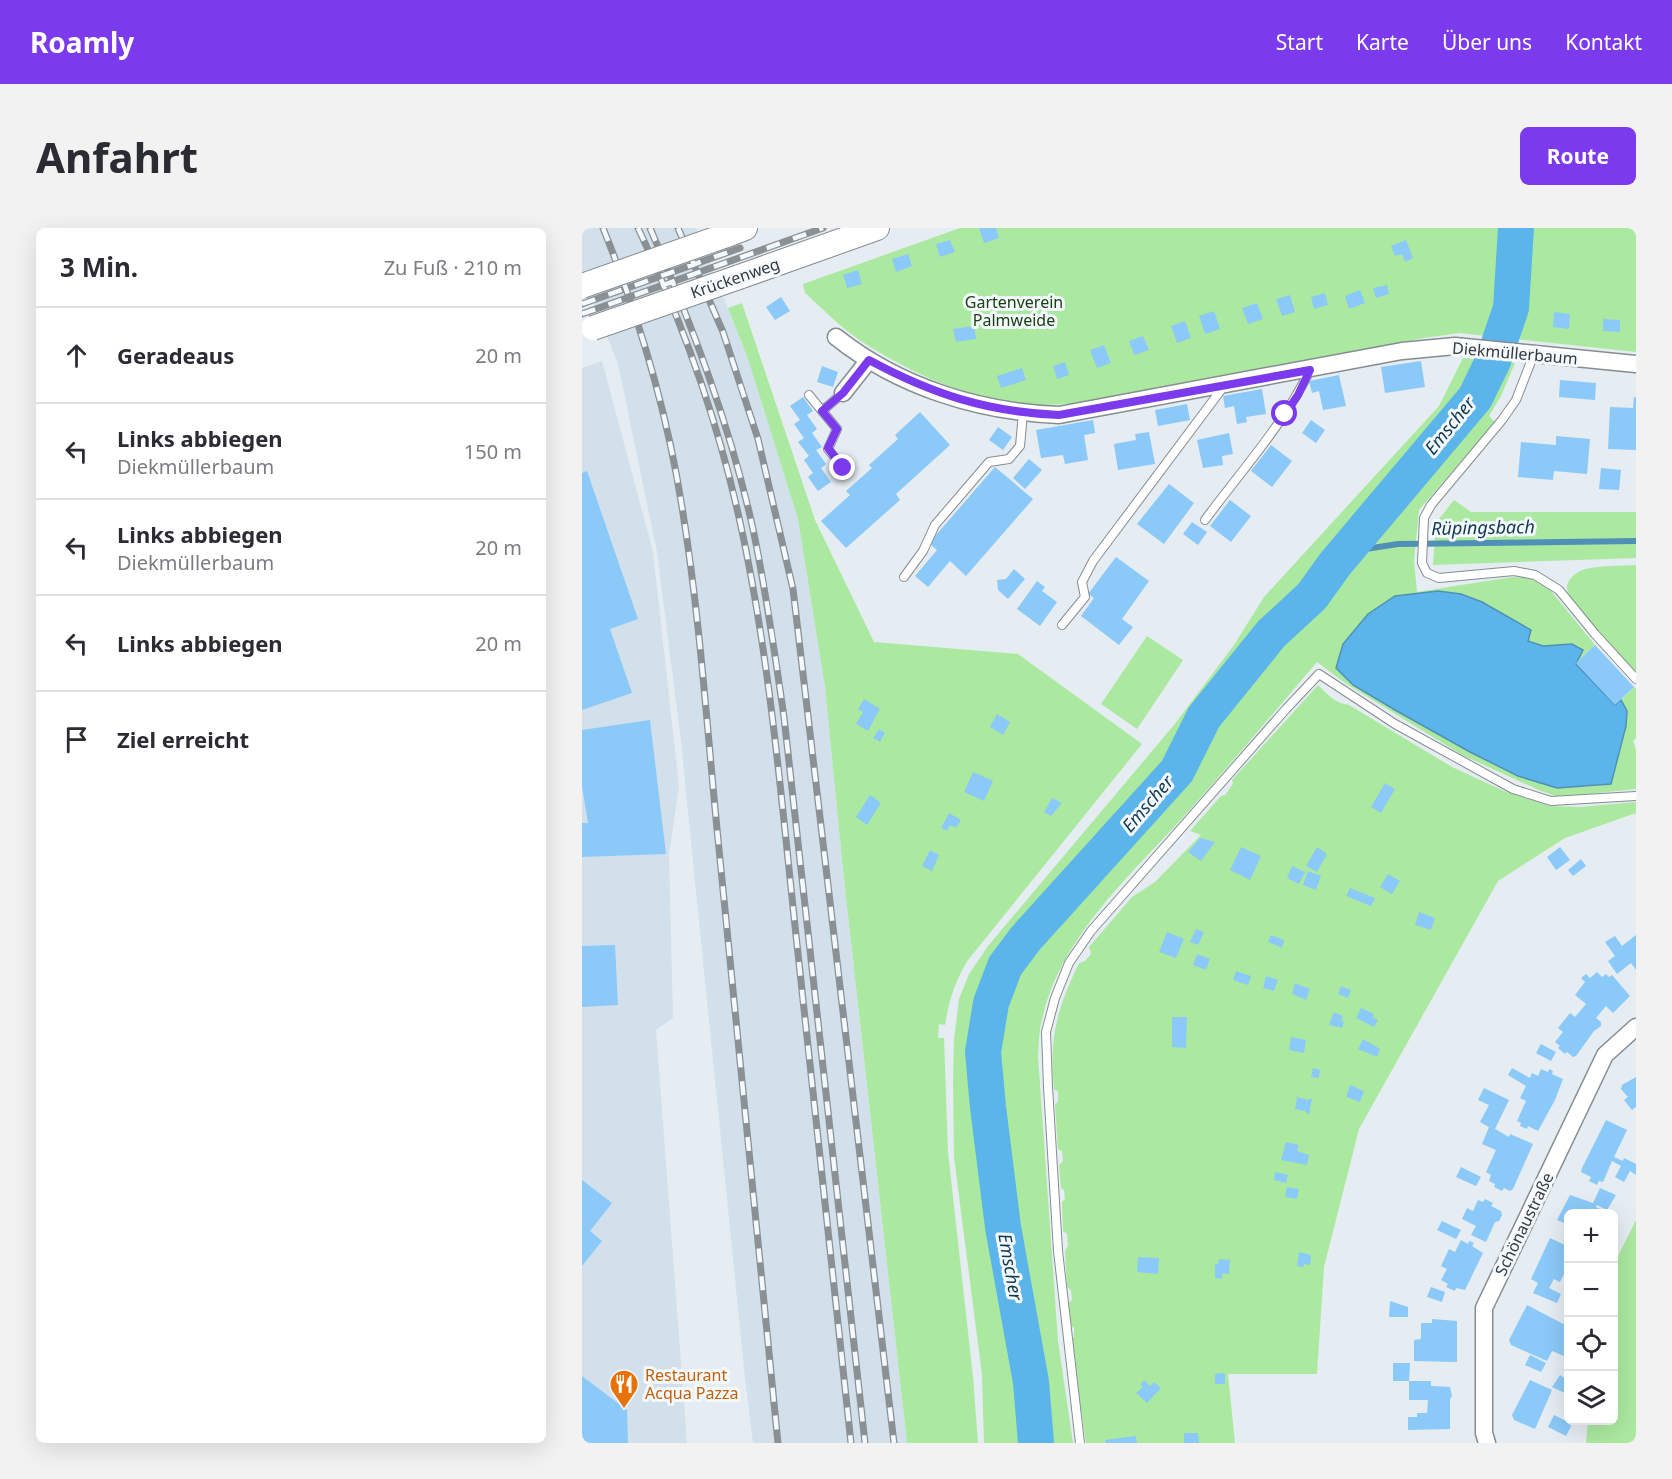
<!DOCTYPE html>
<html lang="de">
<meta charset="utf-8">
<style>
:root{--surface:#fff;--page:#f2f2f3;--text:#2b2b33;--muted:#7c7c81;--line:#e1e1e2;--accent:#7c3aed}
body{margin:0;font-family:"Noto Sans",sans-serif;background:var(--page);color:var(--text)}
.controls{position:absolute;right:18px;bottom:18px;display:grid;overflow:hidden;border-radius:9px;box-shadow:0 6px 24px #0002}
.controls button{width:54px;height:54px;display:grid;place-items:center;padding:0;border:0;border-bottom:2px solid var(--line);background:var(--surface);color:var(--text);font:30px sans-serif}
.stop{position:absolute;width:18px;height:18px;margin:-14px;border:4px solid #7c3aed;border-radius:50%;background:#fff}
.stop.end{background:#7c3aed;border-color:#fff;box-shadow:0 2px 6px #0008}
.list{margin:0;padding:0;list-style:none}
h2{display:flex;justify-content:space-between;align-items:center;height:78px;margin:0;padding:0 24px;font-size:26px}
h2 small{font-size:20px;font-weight:400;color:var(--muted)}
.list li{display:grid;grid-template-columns:39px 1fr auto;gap:18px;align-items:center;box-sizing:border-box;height:96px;padding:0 24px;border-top:2px solid var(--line)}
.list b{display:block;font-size:22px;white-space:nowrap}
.list p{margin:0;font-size:20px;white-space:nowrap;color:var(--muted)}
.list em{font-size:20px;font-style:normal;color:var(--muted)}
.icon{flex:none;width:33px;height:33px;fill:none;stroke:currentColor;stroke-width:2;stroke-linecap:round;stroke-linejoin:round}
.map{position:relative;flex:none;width:1054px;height:1215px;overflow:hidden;border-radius:9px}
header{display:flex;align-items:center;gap:36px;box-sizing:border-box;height:84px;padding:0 30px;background:var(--accent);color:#fff}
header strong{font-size:28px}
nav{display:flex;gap:33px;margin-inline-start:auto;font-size:21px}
.intro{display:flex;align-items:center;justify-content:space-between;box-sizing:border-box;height:144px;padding:0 36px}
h1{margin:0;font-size:42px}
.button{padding:15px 27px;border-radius:9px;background:var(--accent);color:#fff;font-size:21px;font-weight:700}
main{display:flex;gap:36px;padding:0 36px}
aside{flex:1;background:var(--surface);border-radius:9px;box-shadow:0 6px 24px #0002}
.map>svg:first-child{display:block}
.built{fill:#d2e0eb}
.green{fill:#ace9a0}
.water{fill:#5bb5ea;stroke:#5090b6;stroke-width:1.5}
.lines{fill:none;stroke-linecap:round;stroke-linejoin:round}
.stream{stroke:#5090b6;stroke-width:6}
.river{stroke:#5bb5ea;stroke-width:36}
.building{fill:#8bc9f8}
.service-casing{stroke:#868c92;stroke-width:10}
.minor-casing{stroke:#868c92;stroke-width:19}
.secondary-casing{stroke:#868c92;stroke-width:26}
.service{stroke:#fff;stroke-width:8}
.minor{stroke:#fff;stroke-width:16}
.secondary{stroke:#fff;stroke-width:24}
.rail-casing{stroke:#8b9094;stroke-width:7}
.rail{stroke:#f4f9fe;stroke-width:4.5;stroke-dasharray:14;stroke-linecap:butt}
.secondary-bridge-casing{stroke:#868c92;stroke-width:26;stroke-linecap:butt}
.secondary-bridge{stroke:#fff;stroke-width:24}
.route{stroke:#7c3aed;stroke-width:8}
.labels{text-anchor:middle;stroke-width:6;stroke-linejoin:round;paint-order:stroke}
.street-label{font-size:16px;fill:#36383b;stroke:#f4f9fe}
.park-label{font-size:16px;fill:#194010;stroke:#f4f9fe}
.food-label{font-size:16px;fill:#c56008;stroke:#f4f9fe;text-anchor:start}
.water-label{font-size:18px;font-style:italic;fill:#10384d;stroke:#f4f9fe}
</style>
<header>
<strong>Roamly</strong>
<nav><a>Start</a><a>Karte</a><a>Über uns</a><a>Kontakt</a></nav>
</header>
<div class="intro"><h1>Anfahrt</h1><a class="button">Route</a></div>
<main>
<aside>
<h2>3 Min.<small>Zu Fuß · 210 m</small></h2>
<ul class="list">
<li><svg class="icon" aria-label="ahead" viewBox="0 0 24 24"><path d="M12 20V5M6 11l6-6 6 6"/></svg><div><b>Geradeaus</b></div><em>20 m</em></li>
<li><svg class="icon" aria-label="left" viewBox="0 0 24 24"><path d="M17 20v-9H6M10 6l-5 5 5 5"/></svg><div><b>Links abbiegen</b><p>Diekmüllerbaum</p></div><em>150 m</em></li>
<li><svg class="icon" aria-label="left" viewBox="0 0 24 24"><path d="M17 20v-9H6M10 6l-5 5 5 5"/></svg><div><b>Links abbiegen</b><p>Diekmüllerbaum</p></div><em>20 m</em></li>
<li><svg class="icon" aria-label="left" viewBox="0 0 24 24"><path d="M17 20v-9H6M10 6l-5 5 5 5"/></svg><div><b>Links abbiegen</b></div><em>20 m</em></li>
<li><svg class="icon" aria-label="arrive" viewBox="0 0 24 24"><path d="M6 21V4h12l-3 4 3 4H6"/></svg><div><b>Ziel erreicht</b></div></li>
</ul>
</aside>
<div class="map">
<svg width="1054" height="1215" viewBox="0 0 1054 1215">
<rect width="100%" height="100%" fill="#e5ecf2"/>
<path class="built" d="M0 0H114L166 131 216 291 243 459 261 642 325 1215H171L163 1150 99 514 75 324 36 136 0 44Z
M20 133 71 324 97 558 87 627 91 790 74 802 105 1215H0V140Z"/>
<path class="green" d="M378 0H1054V124L878 105 842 110 488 176C466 177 445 177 423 174 376 167 319 139 279 113 259 100 241 81 223 65L221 56Z
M160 75 233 292 292 414 436 426 560 516 386 732C373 753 367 772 363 797L357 796 356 810H362L366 924 391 1149 396 1215H325L261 642 243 459 216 291 166 131 146 80Z
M881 130 933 135 919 168 907 188 913 194 837 282 832 333 835 364 930 349 948 350 969 363 1013 417 994 435 990 416 961 418 945 413 921 387 900 374 879 366 856 363 813 368 754 440 771 457 813 482 888 524 936 548 975 560 1016 558 1029 555 1045 483 1039 472 1052 459 1054 461V510L1051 513 1054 522V561L977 569 959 563 880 527 763 455 735 434C692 484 649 536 604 586 551 645 480 707 461 788 457 800 457 815 456 828L476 1113 491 1215H402L400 1147 372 929 371 854 372 811 377 771 387 746 406 718 592 497 652 417 682 369 857 178Z
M872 272 889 284H1054V330L851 337 853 309H857V291Z
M1054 337V444C1040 429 988 378 985 361 984 353 992 346 998 343 1011 337 1039 338 1054 337Z
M565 408 601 432 555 501 519 476Z
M736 457C746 467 753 475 767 477L870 539 922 563 967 578 998 579 1054 574V585L983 610 916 653 777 901 742 1039 735 1146H646L653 1215H504L489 1113 492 1109V1100L488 1097 486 1075 490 1072 489 1062 485 1059 483 1023 486 1018 485 1006 481 1003 480 974 483 971 482 962 479 960 477 937 481 933 480 923 476 921 473 877 476 873V864L472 861C467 809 475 781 497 735L503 733 509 726 507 719 550 669 573 654 619 607 608 603 639 568 643 567 651 556 650 552Z
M1054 992V1215H1004L1006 1193 1032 1192V1036Z"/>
<path class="water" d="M856 363 879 366 900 374 949 402 946 413 961 418 990 416 1001 422 994 436 1033 477 1039 472 1045 483 1044 498 1029 556 975 560 936 548 888 524 813 482 771 457 754 440 761 416 786 386 813 368Z"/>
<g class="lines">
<path class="stream" d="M753 336 777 322 816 316 1054 313"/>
<path class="river" d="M454 1215 449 1154 421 999 406 879 401 824 409 775 423 738 444 710 595 543 622 489 689 406 730 368 753 336 893 170 911 133 929 80 934 0"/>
</g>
<path class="building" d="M397 0H414L417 10 402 15Z
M368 12 373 24 358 29 354 16Z
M824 12 831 30 823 34 820 26 813 28 809 18Z
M326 26 330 38 314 44 310 31Z
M276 42 280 56 265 60 261 47Z
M805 57 807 66 794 70 791 60Z
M778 62 783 75 767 81 763 68Z
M743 65 746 77 732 81 729 69Z
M708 67 713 84 700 88 694 71Z
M199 69 208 83 193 92 184 79Z
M675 75 681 91 666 96 660 80Z
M632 83 638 101 623 106 617 88Z
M972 84 988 86 987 101 971 99Z
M1021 91 1038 92V104L1021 103Z
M603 93 609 110 595 115 589 98Z
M392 98 394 111 374 114 371 101Z
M561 108 567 122 552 127 547 113Z
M522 117 529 135 515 140 508 122Z
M839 133 843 159 803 165 799 139Z
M483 134 487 147 475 151 471 138Z
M240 138 256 144 251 159 235 154Z
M440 140 444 152 419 160 415 148Z
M757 147 764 178 741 182 737 163 730 165 727 153Z
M978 152 1014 155 1013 172 977 169Z
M680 161 684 186 664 189 665 194 655 196 652 178 643 180 641 168Z
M221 169 231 183 225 187 235 201 230 205 240 219 234 222 244 236 239 240 249 254 236 263 226 249 231 245 222 232 227 228 216 214 222 210 212 196 218 192 208 178Z
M1052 169H1054V222L1026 221 1028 179 1051 180Z
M605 176 608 192 576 198 573 182Z
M338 184 368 217 314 266 318 272 264 320 239 293 268 267 264 263 290 240 287 237 316 211 313 207Z
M511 192 513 205 502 207 506 232 483 236 481 227 459 230 454 202Z
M729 192 743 202 734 215 720 205Z
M416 199 430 209 421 222 407 212Z
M567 204 573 236 536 242 532 216 554 212 553 206Z
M647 205 651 226 640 228 641 237 621 240 615 212Z
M974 208 1008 211 1005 246 972 243 971 252 936 249 939 214 974 217Z
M689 217 710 233 690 259 669 243Z
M447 231 460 242 443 261 431 250Z
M413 239 451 271 384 348 368 333 346 359 333 348 355 322 347 315Z
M1019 240 1039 242 1037 262 1017 261Z
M5 243 56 391 28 401 50 465 0 482V245Z
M587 256 612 275 582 316 555 296Z
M648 272 669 288 649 314 628 298Z
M610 294 625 304 616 317 601 306Z
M534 329 567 353 540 391 551 399 537 417 499 388 512 370 506 366Z
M432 341 443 351 426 371 416 362 415 352 424 351Z
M455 353 463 359 460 363 475 374 458 398 435 381Z
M1013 417 1052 459 1033 477 994 435Z
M282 471 298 481 286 503 274 496 281 484 276 481Z
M415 486 428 494 421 507 408 499Z
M68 492 84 626 0 629V595H6L0 558V502Z
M297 501 303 505 298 514 291 510Z
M391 544 411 553 402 573 382 564Z
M803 555 813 561 799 585 789 579Z
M288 567 299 575 285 597 274 589Z
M470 570 480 575 469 588 462 584Z
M367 585 379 592 374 600 368 597 365 603 359 600Z
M618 610 633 614 619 633 606 624Z
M659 619 679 628 668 652 648 642Z
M735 619 745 626 735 644 724 638Z
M978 619 988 632 974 642 965 629Z
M348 622 357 627 350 643 340 638Z
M999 631 1004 638 991 648 986 642Z
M710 638 723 644 717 656 705 650Z
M726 643 739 648 734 662 721 657Z
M806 646 818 653 810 666 798 659Z
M768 660 793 670 789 678 764 668Z
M837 684 853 690 849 702 833 697Z
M614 701 622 704 616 717 608 714Z
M585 704 602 711 594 730 577 724Z
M689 707 702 712 700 720 686 714Z
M1054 707V742L1049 735 1035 746 1026 733 1033 728 1023 714 1033 708 1040 718Z
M33 717 36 777 0 779V718Z
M615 726 628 731 624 742 611 737Z
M654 743 669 748 666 757 651 752Z
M1015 744 1020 749 1024 746 1027 749 1030 747 1048 768 1031 785 1024 778 1014 790 1019 794V798L1012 803 994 828 991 829 985 824 983 826 976 820 978 818 973 814 981 804 976 800 988 785 993 789 1004 776 993 767 1003 754 999 750 1004 746 1008 750Z
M684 748 696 752 692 763 681 760Z
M713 755 728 761 724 772 710 766Z
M759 758 769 762 766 770 756 766Z
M779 780 792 786 790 789 796 792 792 799 774 790Z
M752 784 761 788 759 792 762 794 760 800 747 797Z
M590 789H605L604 820 590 819Z
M709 809 724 812 722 825 707 822Z
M781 811 798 821 795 829 776 821Z
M959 816 974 824 969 833 954 825Z
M731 840 738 842 737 850 729 849Z
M930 840 948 850 950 845 956 848 959 841 966 844 967 841 971 843 970 846 981 851 973 872 956 903 946 898 945 901 938 898 939 895 935 893 944 873 938 870 944 858 926 847Z
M1054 849V879L1050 882 1042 872 1046 869 1039 861 1040 857Z
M768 857 782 863 778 874 764 869Z
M902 860 927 872 913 901 927 909 928 906 951 916 931 961 928 963 922 960 920 963 912 959 913 956 907 953 909 947 904 944 914 922 900 916 907 899 898 894 907 877 896 872Z
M715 869 726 872 730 870 727 887 723 883 713 881Z
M1024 892 1045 902 1032 929 1041 933 1042 930 1054 936V947L1048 943 1042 954 1033 949 1039 938 1030 933 1021 954 1017 953 1015 957 1007 953 1009 949 999 944 1000 940Z
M704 914 717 917 715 923 727 927 725 937 699 932Z
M879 939 899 949 894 958 874 949Z
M693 944 706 947 704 955 692 952Z
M0 952 30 975 8 1003 20 1013 0 1038Z
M705 959 717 961 715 971 703 969Z
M1018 960 1034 967 1025 982 1015 977 1014 979 1020 982 1019 986H987V997L975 992 988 967 1011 975Z
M903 971 911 975 909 978 919 983 920 987 917 993 913 994 904 1014 889 1007 894 998 880 991 885 980 891 983 896 972 901 974Z
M860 993 879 1002 874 1011 855 1002Z
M968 1010 987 1019 982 1029 987 1031V1036L978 1054 972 1051 967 1060 979 1066 975 1075 951 1065 956 1055 949 1051Z
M879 1012 886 1016 887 1013 892 1015 890 1018 901 1025 883 1062 874 1060 873 1063 864 1059 866 1056 859 1052 865 1041 859 1038 867 1021 873 1024Z
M717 1024 729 1027 728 1037 722 1036V1039L715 1038Z
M556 1029 577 1030 576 1046 555 1044Z
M637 1031 648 1032 647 1046 641 1045 640 1051 633 1050V1036H636Z
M849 1059 863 1064 860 1074 845 1069Z
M808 1073 826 1079V1089H807Z
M945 1077 987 1099 984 1112 987 1113V1118L982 1128 970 1123 965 1133 929 1117 927 1112Z
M850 1091 875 1093V1134L832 1133V1112L839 1111V1095H850Z
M948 1127 964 1135 959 1144 943 1137Z
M811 1135H828L827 1153H849V1158L868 1159 870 1168 868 1171V1201L826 1202V1189H835V1185H845L846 1172H827V1153H811Z
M643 1145V1156H633V1146Z
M978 1147 987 1153V1167L970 1159Z
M0 1148 45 1182 46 1215H0Z
M562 1152 568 1158 572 1154 579 1160 565 1175 554 1165 561 1159 558 1157Z
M948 1152 970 1162 953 1201 932 1192 930 1187Z
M972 1187 990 1196 984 1208 966 1199Z
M602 1205H616L617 1215H602Z
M554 1208 555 1215H524L523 1212Z"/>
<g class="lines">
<g class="service-casing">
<path id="service" d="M952 126 934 172 920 192 849 277 842 290 840 335 845 345 857 350 932 343 953 347 977 362 1013 406 1054 451
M227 167 255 201 246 221 261 240
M240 183 261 165
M623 292C659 243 702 196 728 142
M322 349 341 323 353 297 407 234 427 231 438 218 441 185
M480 397 503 369 500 354 511 333 642 158
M498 1215 476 1023 466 859 464 804 473 770 487 735 509 703 704 481 737 446 813 496 931 561 969 573 1054 568"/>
</g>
<g class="minor-casing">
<path id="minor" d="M254 109C317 159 397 184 477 187L820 123 873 118 1054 136
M261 165 287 132
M905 1215 902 1205V1080L1023 827 1054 799"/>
</g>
<g class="secondary-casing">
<path id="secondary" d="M142 8 163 0
M157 49 295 0"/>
</g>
<use href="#service" class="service"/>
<use href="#minor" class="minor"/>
<use href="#secondary" class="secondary"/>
<g class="rail-casing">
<path id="rail" d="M21 0C57 89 85 184 100 279 118 389 125 501 136 611 156 813 176 1014 196 1215
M56 0C100 93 136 193 158 294 188 430 199 569 214 707 232 876 251 1046 269 1215
M68 0C110 97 148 197 171 301 184 363 193 426 202 489L283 1215
M96 0 141 104 176 211 211 361 312 1215
M0 76 158 20
M0 86 241 0"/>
</g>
<use href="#rail" class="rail"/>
<g class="secondary-bridge-casing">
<path id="secondary-bridge" d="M0 58 142 8
M11 100 157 49"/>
</g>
<use href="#secondary-bridge" class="secondary-bridge"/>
</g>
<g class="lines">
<path class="route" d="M261 240 246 220 255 201 240 183 261 165 287 132C350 166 405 184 477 187L728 142 716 167 703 186"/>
</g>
<defs>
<g id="restaurant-pin" transform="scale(1.5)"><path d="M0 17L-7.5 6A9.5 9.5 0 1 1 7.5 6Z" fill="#e8710a" stroke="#f4f9fe"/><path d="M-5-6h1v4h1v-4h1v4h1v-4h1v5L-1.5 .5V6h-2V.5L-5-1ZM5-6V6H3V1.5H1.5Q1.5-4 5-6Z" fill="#fff"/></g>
</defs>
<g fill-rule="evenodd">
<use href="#restaurant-pin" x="42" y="1156"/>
</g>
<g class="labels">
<g class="street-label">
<text transform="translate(153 50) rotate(-19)" y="6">Krückenweg</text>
<text transform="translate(933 125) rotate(5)" y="6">Diekmüllerbaum</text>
<text transform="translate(942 996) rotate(-64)" y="6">Schönaustraße</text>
</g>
<g class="park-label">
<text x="432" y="80">Gartenverein<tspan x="432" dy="18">Palmweide</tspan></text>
</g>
<g class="food-label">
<text x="63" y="1153">Restaurant<tspan x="63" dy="18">Acqua Pazza</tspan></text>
</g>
<g class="water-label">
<text transform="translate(868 198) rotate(-51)" y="6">Emscher</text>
<text transform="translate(901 300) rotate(-1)" y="6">Rüpingsbach</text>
<text transform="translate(566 576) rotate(-49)" y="6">Emscher</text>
<text transform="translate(428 1039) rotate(80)" y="6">Emscher</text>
</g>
</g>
</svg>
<div class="controls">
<button>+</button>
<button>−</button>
<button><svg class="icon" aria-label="locate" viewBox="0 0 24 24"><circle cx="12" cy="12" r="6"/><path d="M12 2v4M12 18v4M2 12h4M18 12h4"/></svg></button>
<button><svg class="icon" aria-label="layers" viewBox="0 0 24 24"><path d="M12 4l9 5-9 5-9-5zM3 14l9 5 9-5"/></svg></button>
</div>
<div class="stop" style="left:703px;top:186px"></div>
<div class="stop end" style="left:261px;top:240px"></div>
</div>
</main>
